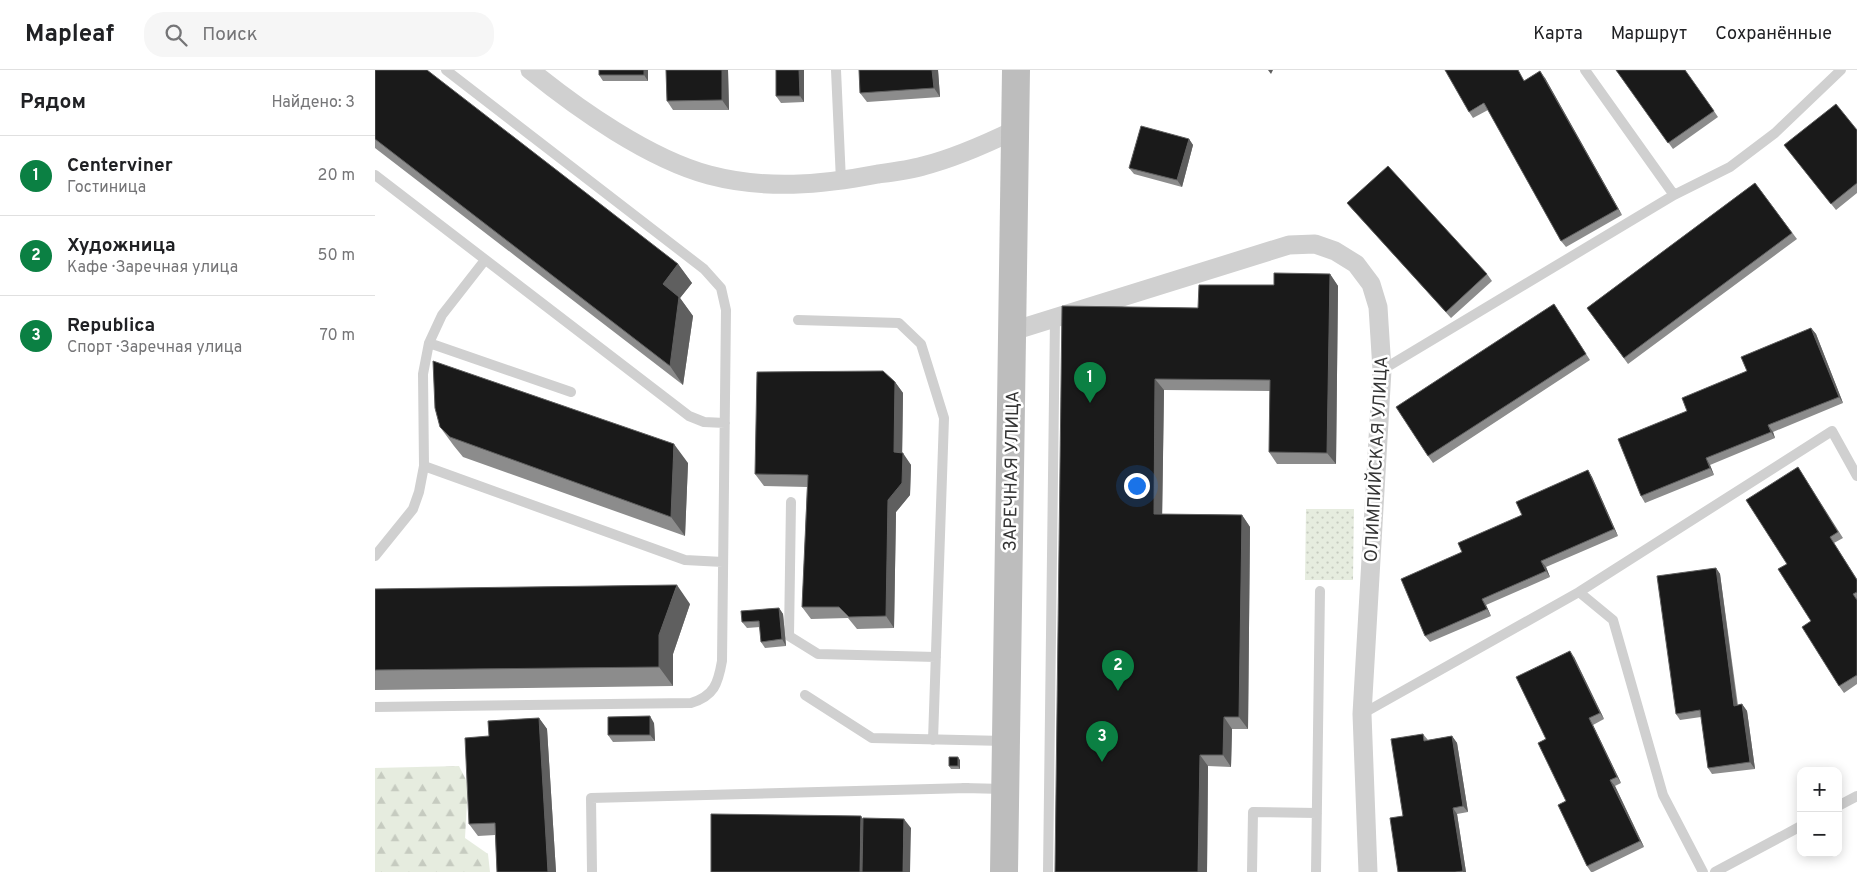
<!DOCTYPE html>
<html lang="ru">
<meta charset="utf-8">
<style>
:root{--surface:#fff;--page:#f6f6f6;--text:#202124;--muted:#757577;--line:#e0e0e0;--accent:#0b8043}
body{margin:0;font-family:Overpass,sans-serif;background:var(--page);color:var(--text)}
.controls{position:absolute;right:15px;bottom:15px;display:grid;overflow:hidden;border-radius:10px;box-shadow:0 2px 12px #0003}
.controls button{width:45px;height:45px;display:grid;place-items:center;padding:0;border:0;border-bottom:1px solid var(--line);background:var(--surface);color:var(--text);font:25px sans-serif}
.you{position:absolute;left:761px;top:415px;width:18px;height:18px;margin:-12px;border:4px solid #fff;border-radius:50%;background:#1a73e8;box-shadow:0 0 0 8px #1a73e833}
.badge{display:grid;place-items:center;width:32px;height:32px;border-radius:50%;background:var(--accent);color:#fff;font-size:16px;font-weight:700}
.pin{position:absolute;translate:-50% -41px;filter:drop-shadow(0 1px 2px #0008)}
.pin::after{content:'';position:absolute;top:26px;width:18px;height:15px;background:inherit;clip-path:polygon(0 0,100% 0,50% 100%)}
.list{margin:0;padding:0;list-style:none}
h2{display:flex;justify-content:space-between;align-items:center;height:65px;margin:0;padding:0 20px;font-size:21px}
h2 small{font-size:16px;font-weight:400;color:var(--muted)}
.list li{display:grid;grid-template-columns:32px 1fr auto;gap:15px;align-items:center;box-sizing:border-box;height:80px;padding:0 20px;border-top:1px solid var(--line)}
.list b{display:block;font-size:19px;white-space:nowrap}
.list p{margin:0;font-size:16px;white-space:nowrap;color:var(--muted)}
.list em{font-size:16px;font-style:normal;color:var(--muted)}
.icon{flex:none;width:28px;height:28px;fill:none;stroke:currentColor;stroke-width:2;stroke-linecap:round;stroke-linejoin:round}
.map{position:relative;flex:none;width:1482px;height:802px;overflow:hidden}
header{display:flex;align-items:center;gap:30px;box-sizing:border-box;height:70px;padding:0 25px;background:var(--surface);border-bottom:1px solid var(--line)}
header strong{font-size:24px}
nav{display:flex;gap:28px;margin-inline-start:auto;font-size:18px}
.search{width:350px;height:45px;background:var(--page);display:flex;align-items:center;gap:12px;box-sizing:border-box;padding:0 18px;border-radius:20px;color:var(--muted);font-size:19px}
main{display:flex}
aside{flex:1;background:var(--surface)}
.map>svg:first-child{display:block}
.forest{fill:url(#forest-firs)}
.park{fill:url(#park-dots)}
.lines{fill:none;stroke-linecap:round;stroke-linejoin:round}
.service{stroke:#d0d0d0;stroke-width:10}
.minor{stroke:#d0d0d0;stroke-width:19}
.secondary{stroke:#bdbdbd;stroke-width:28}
.wall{fill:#8c8c8c}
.shaded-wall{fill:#5f5f5f}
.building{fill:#1a1a1a;stroke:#5f5f5f}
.labels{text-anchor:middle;stroke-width:5;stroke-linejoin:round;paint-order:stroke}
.street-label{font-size:18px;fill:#333;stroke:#fff}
</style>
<header>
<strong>Mapleaf</strong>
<div class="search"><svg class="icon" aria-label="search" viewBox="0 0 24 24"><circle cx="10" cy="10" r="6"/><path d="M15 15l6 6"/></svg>Поиск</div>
<nav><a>Карта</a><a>Маршрут</a><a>Сохранённые</a></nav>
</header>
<main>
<aside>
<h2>Рядом<small>Найдено: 3</small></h2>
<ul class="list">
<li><span class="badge">1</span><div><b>Centerviner</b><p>Гостиница</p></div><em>20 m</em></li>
<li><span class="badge">2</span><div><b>Художница</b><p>Кафе · Заречная улица</p></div><em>50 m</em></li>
<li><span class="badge">3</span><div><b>Republica</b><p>Спорт · Заречная улица</p></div><em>70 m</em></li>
</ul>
</aside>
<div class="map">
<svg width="1482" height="802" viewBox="0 0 1482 802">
<defs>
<pattern id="forest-firs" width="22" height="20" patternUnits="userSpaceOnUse" patternTransform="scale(1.25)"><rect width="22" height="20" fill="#e6ecdf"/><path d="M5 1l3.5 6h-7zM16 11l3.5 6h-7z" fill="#c6cbc0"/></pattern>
<pattern id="park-dots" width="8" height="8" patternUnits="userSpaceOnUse" patternTransform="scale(1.25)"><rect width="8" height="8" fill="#e6ecdf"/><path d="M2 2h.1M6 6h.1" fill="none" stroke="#c6cbc0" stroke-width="1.8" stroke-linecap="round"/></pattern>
</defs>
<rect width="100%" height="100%" fill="#fff"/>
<path class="forest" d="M84 696 93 714 90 768 113 784 115 802H0V698Z"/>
<path class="park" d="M931 439H979L978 510H930Z"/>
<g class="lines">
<path class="service" d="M461 0 466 111
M0 105 314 346 329 352 350 353
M1299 125 1355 97 1400 63 1466 0
M423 250 524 253 546 274 569 348 558 670
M54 273 196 322
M1007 300 1299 125 1210 0
M49 396 310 490 348 492
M416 432 414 566 443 584 561 587
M0 486 38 439 44 422 49 396 48 304 54 273 67 245 110 190
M1204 522 1238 550 1288 725 1328 802
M430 625 497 668 630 671
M0 637 316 633C339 626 343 614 347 591L351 240 346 218 329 199 71 0
M987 644 1204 522 1457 361 1482 406
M588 718 629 719
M1463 736 1482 726
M217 801 216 728 593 718
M673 802 680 248
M877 802 878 742 942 743
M941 802 945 521
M1340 802 1426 756"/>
<path class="minor" d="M155 0C203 39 274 89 334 105 391 120 446 115 503 104 518 102 534 100 548 96 580 88 611 74 640 60
M638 261 914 175 940 174 960 181 981 194 996 214 1003 237 1007 300 987 644 993 802"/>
<path class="secondary" d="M629 802 641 0"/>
</g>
<path class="wall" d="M0 0 303 194 317 213 305 228 318 246 308 315 0 78Z
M224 0H273V11H228L224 5Z
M291 0H353L354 40H298L292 31Z
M429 0V32L406 33 401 26Z
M484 0H563L565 27 492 32 485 23Z
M1241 0 1339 41 1343 47 1298 79Z
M1170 8 1247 145 1191 177 1186 171 1113 40 1098 48 1094 42 1150 10Z
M1482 60V123L1461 140 1409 75Z
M814 69 818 75 807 117 759 104 754 98Z
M1380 113 1422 169 1253 294 1212 238Z
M972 133 1112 204 1117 211 1076 248 977 139Z
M955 204 963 216 961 394H902L894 382 895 321 789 320 787 444 867 445 875 457 873 659H857L856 697 833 696 832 802 687 236 823 238 899 215Z
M1179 234 1215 290 1058 393 1053 386Z
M1436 258 1441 264 1468 333 1398 362 1400 368 1335 395 1339 405 1270 433 1266 426 1312 341Z
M520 312 528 323 527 383 536 395 535 425 521 442 519 558 482 559 473 548 436 549 427 537 432 417 389 416 380 404Z
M65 357 313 393 310 466 88 387 79 376Z
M1423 397 1468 468 1459 473 1482 509V614L1469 623 1464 616 1412 494Z
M1213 400 1217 407 1243 466 1171 497 1175 507 1111 535 1116 546 1055 572 1050 566 1087 482 1147 445Z
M1341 498 1345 504 1363 635 1367 634 1372 641 1380 699 1337 704 1333 698 1326 647 1305 650 1301 644Z
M0 519 315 534 298 584V616L0 620Z
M404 538 408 544 411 576 390 578 386 572 385 557 372 558 367 552Z
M1199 587 1229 649 1218 655 1246 713 1240 716 1269 777 1218 802H1216L1212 796 1171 669Z
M164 648 172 659 181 802H122L120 765 103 766 94 754 114 666Z
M279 653 280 671 238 672 233 665Z
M1048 664 1053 670 1077 666 1082 673 1093 742 1082 744 1091 802H1023L1028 746Z
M585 690V699H576L574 696Z"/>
<path class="shaded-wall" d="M269 0H273V11L269 5Z
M347 0H353L354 40 347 30Z
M424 0H429V32L425 26Z
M557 0H563L565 27 559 18Z
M893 0H898L896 4Z
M1165 1 1170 8 1247 145 1243 139Z
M814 69 818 75 807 117 802 110Z
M303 194 317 213 305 228 318 246 308 315 295 296 288 214Z
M955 204 963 216 961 394 952 383Z
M1436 258 1441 264 1468 333 1464 327Z
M780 309 789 320 787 456 779 444Z
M520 312 528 323 527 394 519 382Z
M1393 355 1398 362 1400 368 1396 362Z
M299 374 313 393 310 466 296 447Z
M528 383 536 395 535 425 521 442 519 558 511 546 513 430Z
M1331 388 1335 395 1339 405 1335 398Z
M1213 400 1217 407 1243 466 1239 459Z
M867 445 875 457 873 659 864 647Z
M1166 491 1171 497 1175 507 1171 501Z
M1341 498 1345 504 1363 642 1359 636Z
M302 515 315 534 298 584V616L284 597V565Z
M1107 529 1111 535 1116 546 1112 539Z
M404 538 408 544 411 576 407 569Z
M1195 581 1199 587 1229 649 1225 643Z
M1367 634 1372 641 1380 699 1375 692Z
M275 646 279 653 280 671 275 665Z
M849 647 857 659 856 697 848 685Z
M164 648 172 659 181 802H173Z
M1214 648 1218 655 1246 713 1242 707Z
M1077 666 1082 673 1093 742 1088 736Z
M825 685 833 696 832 802H823Z
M583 687 585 690V699L583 696Z
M1235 710 1240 716 1269 777 1265 771Z
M1078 738 1082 744 1091 802H1088V801Z
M486 746 494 758V802H485Z
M529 749 536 758 535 802H528Z"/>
<path class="building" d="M0 0H52L303 194 288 214 304 227 295 296 0 69Z
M224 0H269V5H224Z
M291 0H347V30L292 31Z
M401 0H424L425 26H401Z
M484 0H557L559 18 485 23Z
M1070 0H1143L1149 11 1165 1 1243 139 1186 171 1109 33 1094 42Z
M1241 0H1310L1339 41 1293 73Z
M1461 34 1482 60V113L1456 134 1409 75Z
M766 56 814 69 802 110 754 98Z
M1013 96 1112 204 1071 242 972 133Z
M1380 113 1417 163 1249 288 1212 238Z
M899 203 955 204 952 383 894 382 895 310 780 309 779 444 867 445 864 647H849L848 685H825L823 802H680L687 236 823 238 824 215H899Z
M1179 234 1211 284 1053 386 1021 337Z
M1436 258 1464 327 1393 355 1396 362 1331 388 1335 398 1266 426 1243 369 1312 341 1307 328 1372 301 1366 287Z
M58 291 299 374 296 447 75 367 65 357 60 338Z
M508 301 520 312 519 382 528 383 527 413 513 430 511 546 474 547 464 537H427L433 405 380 404 382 302Z
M1423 397 1463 462 1455 467 1482 510V522L1478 524 1482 530V605L1464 616 1427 557 1436 551 1403 499 1412 494 1371 430Z
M1213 400 1239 459 1166 491 1171 501 1107 529 1112 539 1050 566 1026 509 1087 482 1083 473 1147 445 1141 432Z
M1341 498 1359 636 1367 634 1375 692 1333 698 1325 640 1301 644 1282 506Z
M302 515 284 565V597L0 600V519Z
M404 538 407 569 386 572 384 551 367 552 366 541Z
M1195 581 1225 643 1214 648 1242 707 1235 710 1265 771 1212 796 1183 735 1191 731 1163 673 1171 669 1141 607Z
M275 646V665H233V647Z
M164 648 173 802H122L120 753 94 754 90 668 114 666 113 651Z
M1048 664 1049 671 1077 666 1088 736 1078 738 1088 801 1080 802H1023L1015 748 1028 746 1016 669Z
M574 687H583V696H574Z
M336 744 486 746 485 802H336Z
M488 748 529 749 528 802H487Z"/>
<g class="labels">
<g class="street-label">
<text transform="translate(1001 389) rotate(-87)" y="6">ОЛИМПИЙСКАЯ УЛИЦА</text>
<text transform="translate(636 401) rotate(-89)" y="6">ЗАРЕЧНАЯ УЛИЦА</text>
</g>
</g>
</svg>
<div class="controls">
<button>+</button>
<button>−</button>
</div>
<div class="you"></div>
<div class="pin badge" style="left:715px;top:333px">1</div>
<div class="pin badge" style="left:743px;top:621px">2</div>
<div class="pin badge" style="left:727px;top:692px">3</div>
</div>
</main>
